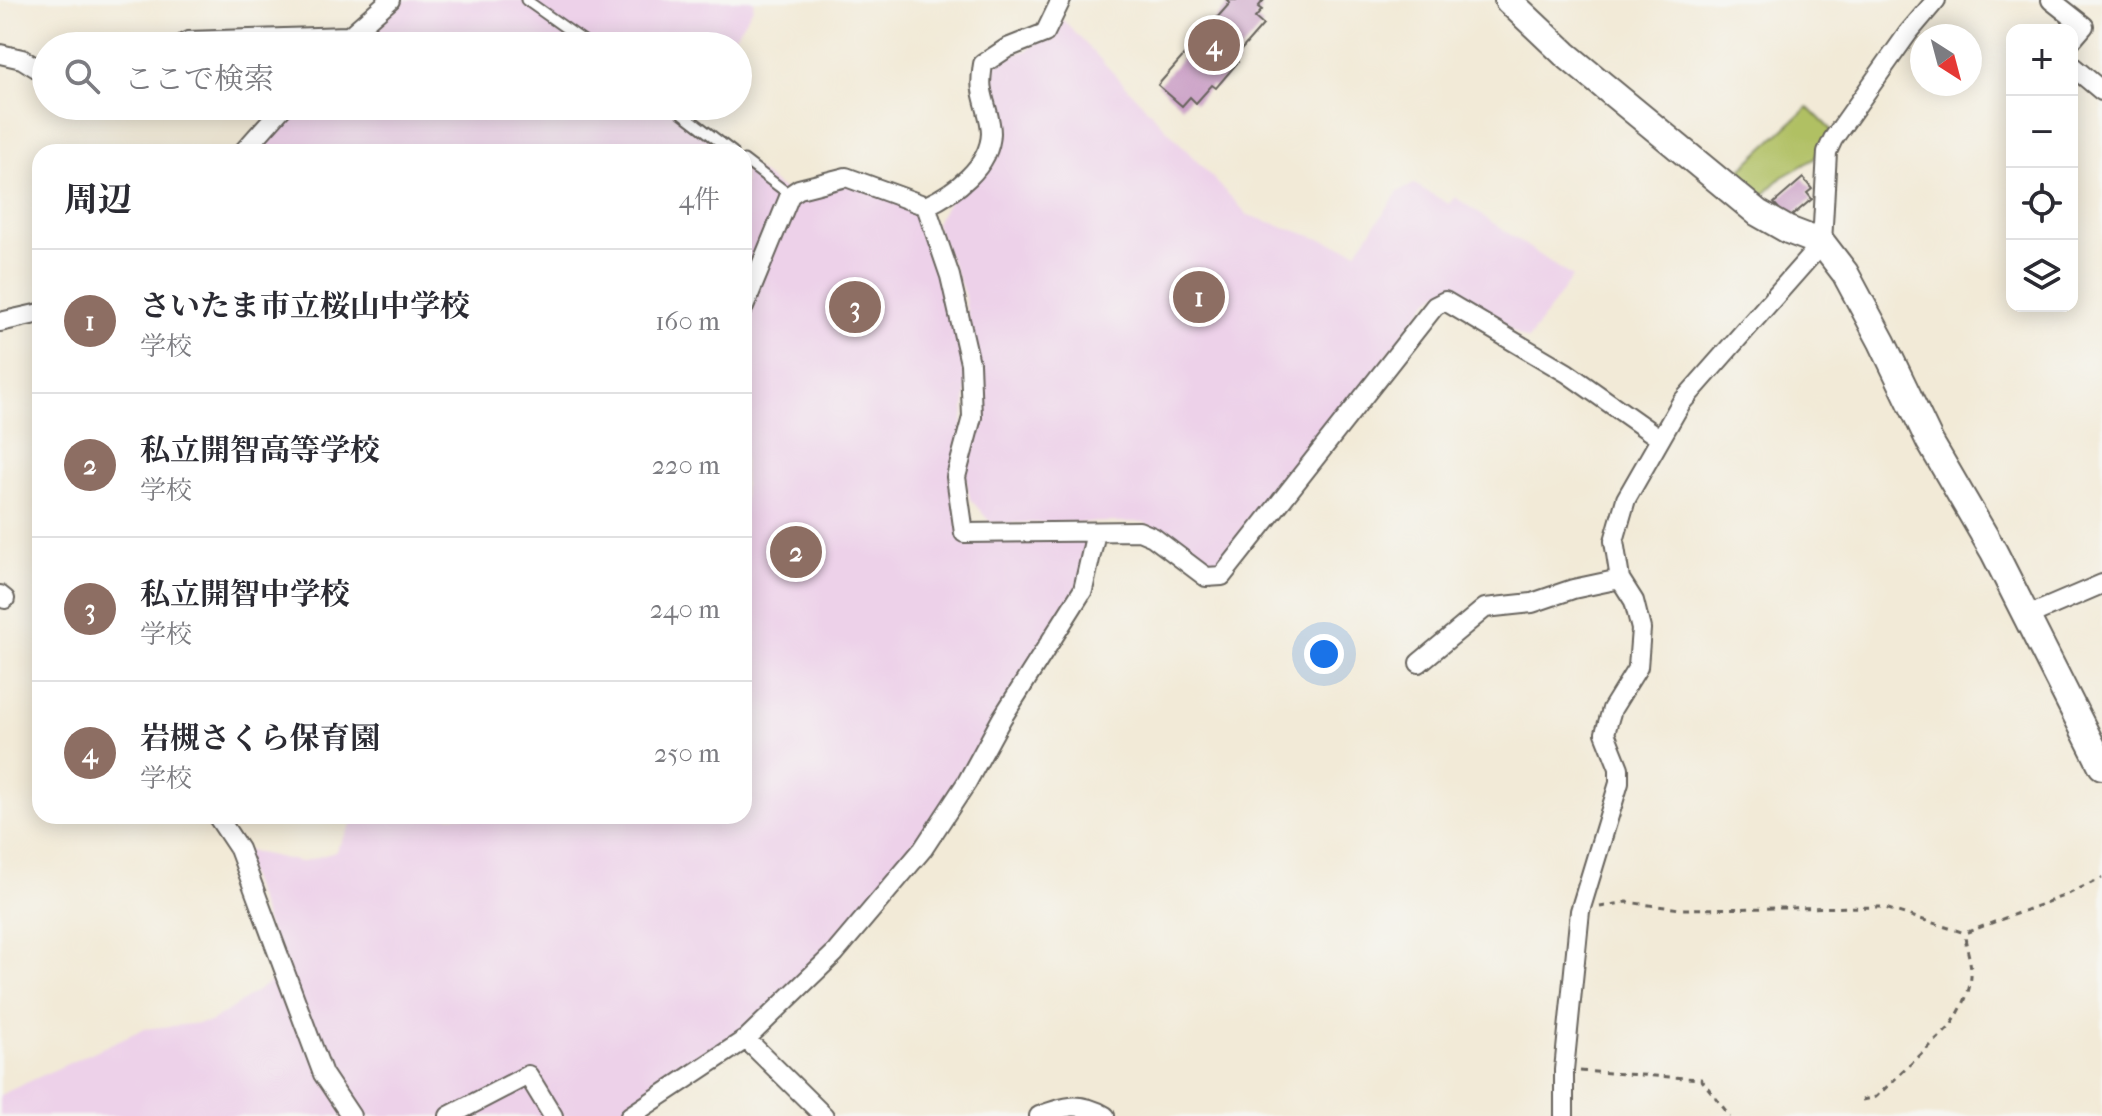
<!DOCTYPE html>
<html lang="ja">
<meta charset="utf-8">
<style>
:root{--surface:#fff;--page:#f2f2f3;--text:#2b2b33;--muted:#7c7c81;--line:#e1e1e2;--accent:#c8321e}
body{margin:0;font-family:"IM FELL French Canon","Noto Serif JP",serif;background:var(--page);color:var(--text)}
.controls{position:absolute;right:24px;top:24px;display:grid;overflow:hidden;border-radius:16px;box-shadow:0 4px 20px #0003}
.controls button{width:72px;height:72px;display:grid;place-items:center;padding:0;border:0;border-bottom:2px solid var(--line);background:var(--surface);color:var(--text);font:40px sans-serif}
.compass{position:absolute;left:1910px;top:24px;width:72px;height:72px;border-radius:50%;background:var(--surface);box-shadow:0 4px 20px #0003;rotate:144deg}
.you{position:absolute;left:1324px;top:654px;width:28px;height:28px;margin:-20px;border:6px solid #fff;border-radius:50%;background:#1a73e8;box-shadow:0 0 0 12px #1a73e833}
.badge{display:grid;place-items:center;width:52px;height:52px;border-radius:50%;background:var(--accent);color:#fff;font-size:26px;font-weight:700}
.pin{position:absolute;translate:-50% -50%;border:4px solid #fff;box-shadow:0 2px 8px #0006}
.list{margin:0;padding:0;list-style:none}
h2{display:flex;justify-content:space-between;align-items:center;height:104px;margin:0;padding:0 32px;font-size:34px}
h2 small{font-size:26px;font-weight:400;color:var(--muted)}
.list li{display:grid;grid-template-columns:52px 1fr auto;gap:24px;align-items:center;box-sizing:border-box;height:144px;padding:0 32px;border-top:2px solid var(--line)}
.list b{display:block;font-size:30px;white-space:nowrap}
.list p{margin:0;font-size:26px;white-space:nowrap;color:var(--muted)}
.list em{font-size:26px;font-style:normal;color:var(--muted)}
.icon{flex:none;width:44px;height:44px;fill:none;stroke:currentColor;stroke-width:2;stroke-linecap:round;stroke-linejoin:round}
.map{position:relative;flex:none;width:2102px;height:1116px;overflow:hidden}
.search{position:absolute;background:var(--surface);box-shadow:0 4px 20px #0003;left:32px;top:32px;width:720px;height:88px;display:flex;align-items:center;gap:20px;box-sizing:border-box;padding:0 28px;border-radius:44px;color:var(--muted);font-size:30px}
.panel{position:absolute;background:var(--surface);box-shadow:0 4px 20px #0003;left:32px;top:144px;width:720px;height:680px;border-radius:24px}
.map>svg:first-child{display:block}
.built{fill:#edd1e9}
.green{fill:#b0c063;stroke:#666e40;stroke-width:2}
.building{fill:#c696c1}
.lines{fill:none;stroke-linecap:round;stroke-linejoin:round}
.lane-casing{stroke:#67645d;stroke-width:13}
.street-casing{stroke:#67645d;stroke-width:22}
.secondary-casing{stroke:#67645d;stroke-width:30}
.path{stroke:#67645d;stroke-width:3;stroke-dasharray:6 6;stroke-linecap:butt}
.lane{stroke:#fff;stroke-width:9}
.street{stroke:#fff;stroke-width:18}
.secondary{stroke:#fff;stroke-width:26}
</style>
<div class="map">
<svg width="2102" height="1116" viewBox="0 0 2102 1116">
<rect width="100%" height="100%" fill="#f6f6f2"/>
<filter id="ink" filterUnits="userSpaceOnUse"><feTurbulence type="fractalNoise" baseFrequency=".0125" numOctaves="2"/><feDisplacementMap in="SourceGraphic" scale="16" xChannelSelector="R" yChannelSelector="G"/><feConvolveMatrix kernelMatrix="1 2 1 2 8 2 1 2 1" color-interpolation-filters="sRGB"/></filter>
<filter id="wash" filterUnits="userSpaceOnUse"><feTurbulence type="fractalNoise" baseFrequency=".006" numOctaves="4" result="noise"/><feDisplacementMap in="SourceGraphic" scale="32" xChannelSelector="R" yChannelSelector="G"/><feGaussianBlur stdDeviation="1.8" result="paint"/><feColorMatrix in="noise" values="0 0 0 0 0 0 0 0 0 0 0 0 0 0 0 0 0 1.4 0 .05"/><feComposite in="paint" operator="in"/></filter>
<g filter="url(#wash)">
<rect width="100%" height="100%" fill="#f2ead7"/>
<path class="built" d="M390 0H754L753 8 728 46H338Z
M1063 20 1248 215 1357 251 1398 192 1414 184 1449 204 1455 197 1572 277 1528 340 1443 289 1428 301 1221 573 1209 574 1144 522 991 523 970 499 965 476 974 358 964 293 935 224 950 199 995 152 985 74 1004 57 1028 50Z
M284 106H688L684 113 733 152H243Z
M744 160 790 195 846 177 926 206 970 363 956 477 964 533 1096 532 1083 590 923 849 746 1039 630 1116H0V1095L143 1029 211 1022 285 972 239 849 301 862 335 852 351 825V816H744Z"/>
<path class="green" d="M1808 107 1831 130 1814 159 1782 177 1756 202 1728 181Z"/>
<g id="blocks">
<path class="building" d="M1227 0H1264L1258 7 1262 10 1255 18 1263 25 1234 58 1238 62 1216 88 1212 85 1196 103 1190 97 1182 106 1158 85 1230 3Z
M1803 178 1812 189 1807 193 1812 199 1788 219 1774 203Z"/>
</g>
</g>
<g filter="url(#ink)">
<use href="#blocks" fill-opacity="0" stroke="#67645d" stroke-width="2"/>
<g class="lines">
<g class="lane-casing">
<path id="lane" d="M526 0 591 46
M673 106 733 152
M744 160 790 195"/>
</g>
<g class="street-casing">
<path id="street" d="M2051 0 2084 26 2072 40
M340 44 390 0
M179 46 188 41 347 36
M0 54 22 59 46 74
M2072 66 2102 91
M243 152 284 106
M926 206 950 276 970 363 972 417 956 477 964 533 1139 531 1153 537 1206 577 1222 576 1435 306 1445 301 1567 373 1659 438
M744 307 790 195 799 189 846 177 926 206C954 193 990 167 991 133 991 118 984 104 982 90 980 82 982 72 983 64L1007 48 1045 33 1061 0
M0 322 40 313
M0 595 5 599
M2025 617 2102 584
M1419 663 1485 608 1532 603 1573 589 1620 579
M217 816 239 849 323 1074 351 1116
M746 1039 824 1116
M449 1116 528 1075 553 1116
M630 1116 746 1039 835 953 923 849 967 782 1002 718 1083 590 1096 532
M1039 1116C1064 1106 1080 1101 1105 1116
M1564 1116V1070L1580 911 1619 783V768L1605 733 1612 709 1638 667 1641 629 1634 601 1620 579 1614 541 1626 499 1681 403 1822 243 1827 152 1833 139 1908 33 1936 0"/>
</g>
<g class="secondary-casing">
<path id="secondary" d="M1508 0 1565 54 1758 213 1788 230 1822 243 1845 273 1882 342 1930 442 1994 552 2102 766"/>
</g>
<path class="path" d="M1600 907 1627 902 1680 909 1882 907 1965 933 2066 895 2102 878
M1580 1071 1701 1079 1730 1116
M1862 1100 1876 1097 1950 1027C1960 1011 1972 991 1971 972 1971 959 1965 946 1965 933"/>
<use href="#lane" class="lane"/>
<use href="#street" class="street"/>
<use href="#secondary" class="secondary"/>
</g>
</g>
</svg>
<div class="controls">
<button>+</button>
<button>−</button>
<button><svg class="icon" aria-label="locate" viewBox="0 0 24 24"><circle cx="12" cy="12" r="6"/><path d="M12 2v4M12 18v4M2 12h4M18 12h4"/></svg></button>
<button><svg class="icon" aria-label="layers" viewBox="0 0 24 24"><path d="M12 4l9 5-9 5-9-5zM3 14l9 5 9-5"/></svg></button>
</div>
<svg class="compass" viewBox="-18 -18 36 36"><path d="M0-13l5 13h-10z" fill="#e53935"/><path d="M0 13l5-13h-10z" fill="#7c7c81"/></svg>
<div class="you"></div>
<div class="pin badge" style="left:1199px;top:297px;background:#8d6e63">1</div>
<div class="pin badge" style="left:796px;top:552px;background:#8d6e63">2</div>
<div class="pin badge" style="left:855px;top:307px;background:#8d6e63">3</div>
<div class="pin badge" style="left:1214px;top:45px;background:#8d6e63">4</div>
<div class="search"><svg class="icon" aria-label="search" viewBox="0 0 24 24"><circle cx="10" cy="10" r="6"/><path d="M15 15l6 6"/></svg>ここで検索</div>
<section class="panel">
<h2>周辺<small>4件</small></h2>
<ul class="list">
<li><span class="badge" style="background:#8d6e63">1</span><div><b>さいたま市立桜山中学校</b><p>学校</p></div><em>160 m</em></li>
<li><span class="badge" style="background:#8d6e63">2</span><div><b>私立開智高等学校</b><p>学校</p></div><em>220 m</em></li>
<li><span class="badge" style="background:#8d6e63">3</span><div><b>私立開智中学校</b><p>学校</p></div><em>240 m</em></li>
<li><span class="badge" style="background:#8d6e63">4</span><div><b>岩槻さくら保育園</b><p>学校</p></div><em>250 m</em></li>
</ul>
</section>
</div>
